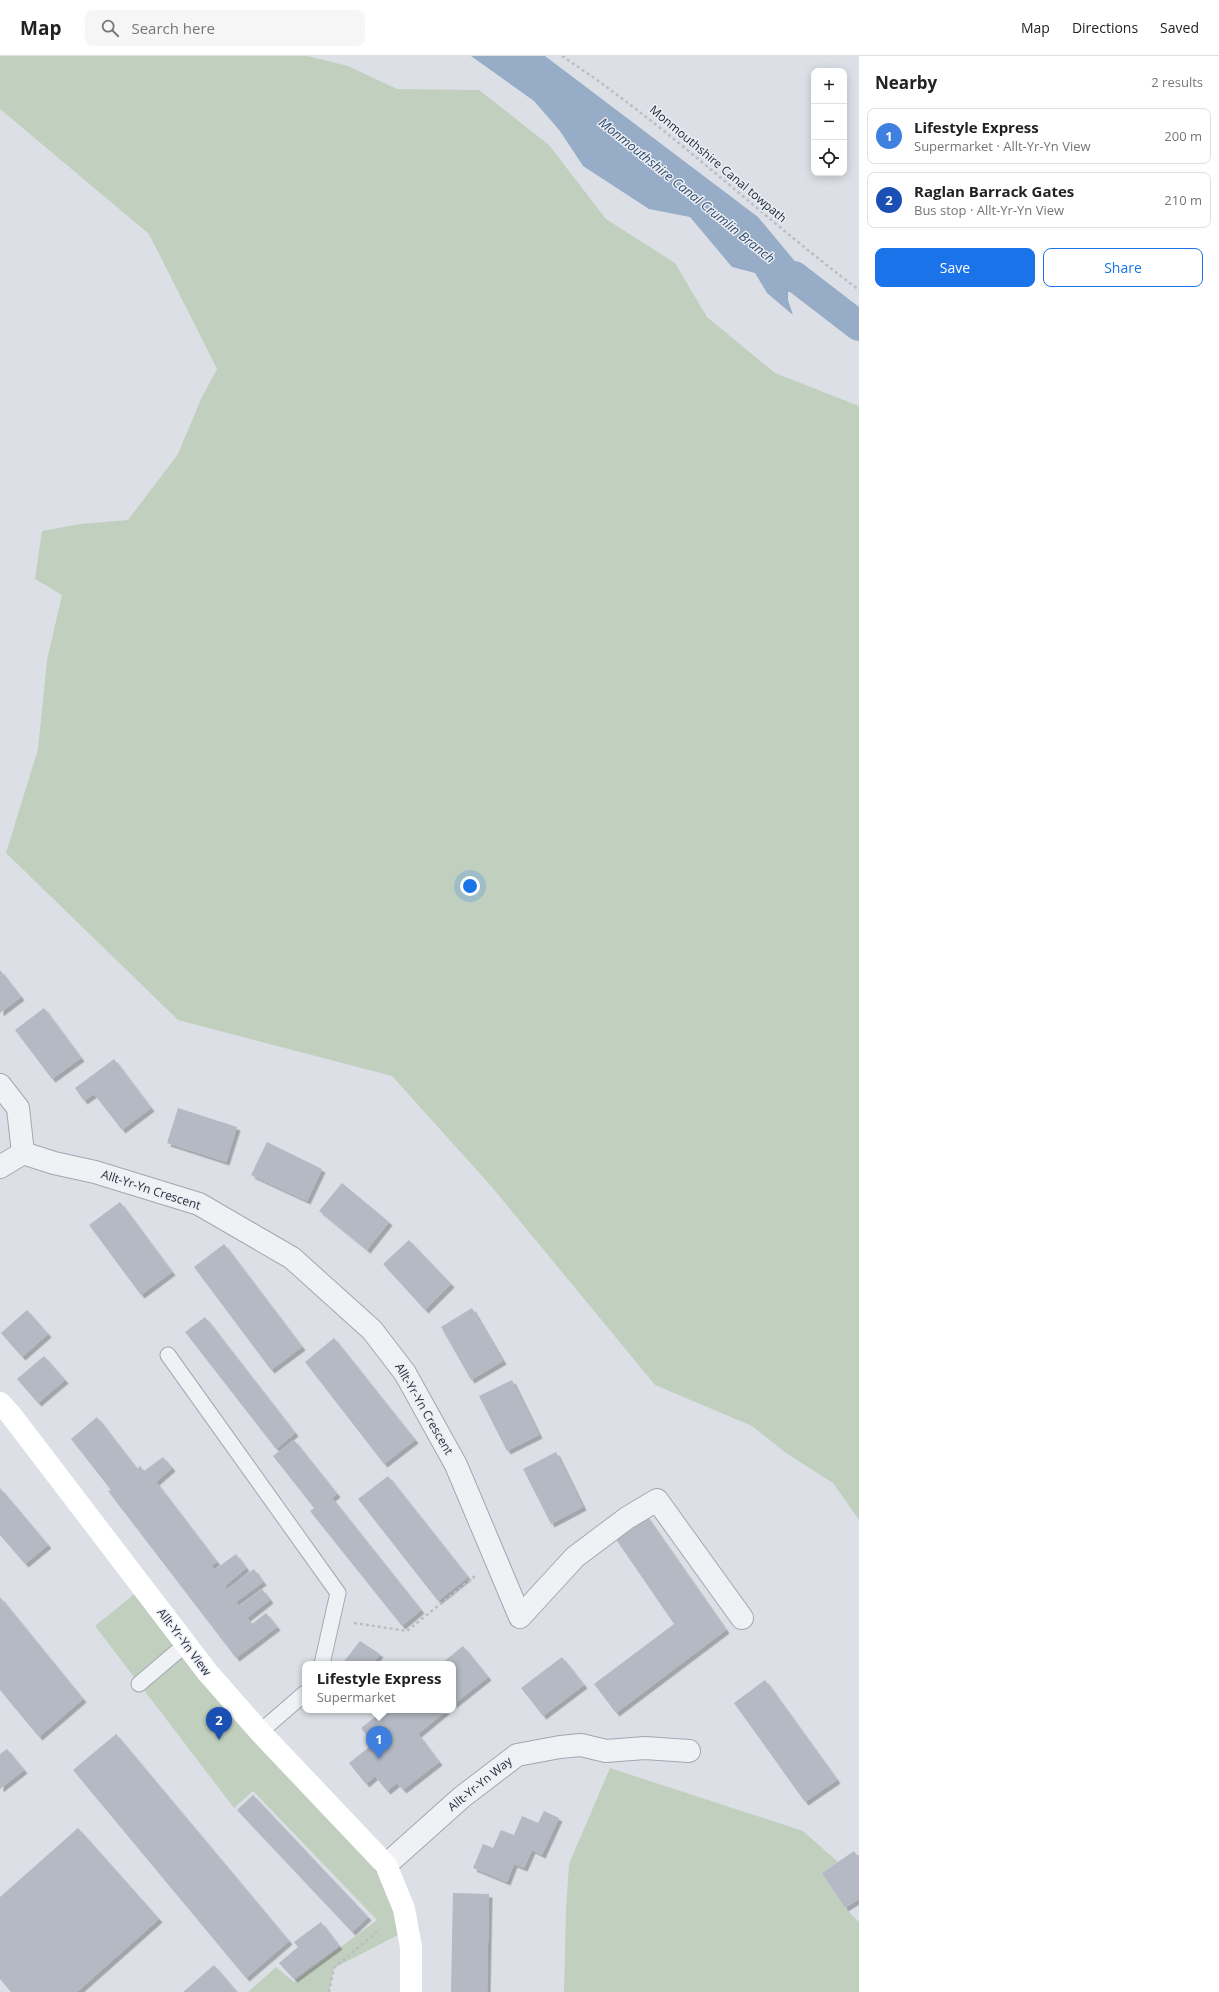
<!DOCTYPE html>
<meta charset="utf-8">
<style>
:root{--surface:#fff;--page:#f6f6f6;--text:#222;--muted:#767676;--line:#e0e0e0;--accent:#1a73e8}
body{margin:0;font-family:"Open Sans",sans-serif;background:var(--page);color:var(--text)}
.controls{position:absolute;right:12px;top:12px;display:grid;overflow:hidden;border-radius:8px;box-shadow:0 2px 10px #0003}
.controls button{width:36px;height:36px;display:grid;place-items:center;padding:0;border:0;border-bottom:1px solid var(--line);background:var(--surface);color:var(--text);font:20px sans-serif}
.you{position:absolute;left:470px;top:830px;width:14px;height:14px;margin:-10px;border:3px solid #fff;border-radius:50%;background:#1a73e8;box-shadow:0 0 0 6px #1a73e833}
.badge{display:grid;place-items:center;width:26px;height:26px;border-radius:50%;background:var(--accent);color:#fff;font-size:13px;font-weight:700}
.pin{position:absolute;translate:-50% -33px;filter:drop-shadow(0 1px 2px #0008)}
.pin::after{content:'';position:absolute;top:21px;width:14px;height:12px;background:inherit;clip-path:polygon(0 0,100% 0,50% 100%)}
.popup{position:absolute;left:302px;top:1605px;width:154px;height:52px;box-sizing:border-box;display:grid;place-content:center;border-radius:8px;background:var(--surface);filter:drop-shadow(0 1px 3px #0005);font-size:13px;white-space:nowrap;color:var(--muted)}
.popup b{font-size:15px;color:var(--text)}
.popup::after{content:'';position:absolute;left:50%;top:100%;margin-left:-8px;border:8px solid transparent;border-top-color:var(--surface)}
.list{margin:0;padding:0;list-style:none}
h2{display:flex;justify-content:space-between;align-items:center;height:52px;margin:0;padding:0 16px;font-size:17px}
h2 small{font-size:13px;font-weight:400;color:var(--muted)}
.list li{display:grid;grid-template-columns:26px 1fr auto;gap:12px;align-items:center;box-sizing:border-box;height:56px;margin:0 8px 8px;padding:0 8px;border:1px solid var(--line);border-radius:8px}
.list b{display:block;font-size:15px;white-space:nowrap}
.list p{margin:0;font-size:13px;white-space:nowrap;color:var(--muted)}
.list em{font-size:13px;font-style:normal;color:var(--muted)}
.actions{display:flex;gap:8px;padding:12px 16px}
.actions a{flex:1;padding:9px 0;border:1px solid var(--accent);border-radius:8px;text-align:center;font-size:14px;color:var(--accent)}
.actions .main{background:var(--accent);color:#fff}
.icon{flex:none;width:22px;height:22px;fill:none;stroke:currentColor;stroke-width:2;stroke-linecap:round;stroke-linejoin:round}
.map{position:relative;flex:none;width:859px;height:1936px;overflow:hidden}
header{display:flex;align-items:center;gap:24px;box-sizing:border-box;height:56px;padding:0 20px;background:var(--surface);border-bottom:1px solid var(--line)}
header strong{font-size:19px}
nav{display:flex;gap:22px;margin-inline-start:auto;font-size:14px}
.search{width:280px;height:36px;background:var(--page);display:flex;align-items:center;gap:10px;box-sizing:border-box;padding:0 14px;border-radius:8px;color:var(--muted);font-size:15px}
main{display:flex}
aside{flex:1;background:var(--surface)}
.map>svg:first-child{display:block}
.green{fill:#c1d0be}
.water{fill:#97acc6}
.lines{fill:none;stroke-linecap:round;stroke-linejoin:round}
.canal{stroke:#97acc6;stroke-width:30}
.building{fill:#b4b9c3;filter:url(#shadow)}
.lane-casing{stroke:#a2a7b0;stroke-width:17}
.street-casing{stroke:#a2a7b0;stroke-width:24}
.path{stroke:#bbbec5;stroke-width:2.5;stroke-dasharray:3 3;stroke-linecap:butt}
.lane{stroke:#eff1f5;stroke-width:15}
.street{stroke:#eff1f5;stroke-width:22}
.secondary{stroke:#fff;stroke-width:22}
.labels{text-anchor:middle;stroke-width:3;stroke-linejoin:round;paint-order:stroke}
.street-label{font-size:12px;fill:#262d3c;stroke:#eceff4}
.water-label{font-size:13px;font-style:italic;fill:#324a6f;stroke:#eceff4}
</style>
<header>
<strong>Map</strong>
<div class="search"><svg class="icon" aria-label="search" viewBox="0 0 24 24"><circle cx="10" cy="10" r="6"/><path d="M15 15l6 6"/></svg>Search here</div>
<nav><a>Map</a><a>Directions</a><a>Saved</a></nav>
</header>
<main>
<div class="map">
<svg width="859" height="1936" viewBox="0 0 859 1936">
<defs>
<filter id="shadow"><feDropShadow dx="3.5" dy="3.5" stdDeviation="0" flood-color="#0004"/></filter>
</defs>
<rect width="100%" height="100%" fill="#dce0e6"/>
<path class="green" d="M0 0H307L348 10 397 33 479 34 549 89 606 163 675 207 707 261 775 317 859 350V1464L833 1427 786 1397 752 1370 655 1329 491 1130 392 1020 178 964 6 797 38 693 47 604 62 539 35 523 42 475 80 468 128 464 178 398 201 343 217 313 149 178 0 53Z
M143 1531 386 1809 408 1874 334 1912 329 1936H248L276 1911 294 1926 377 1864 253 1735 234 1752 95 1570Z
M610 1712 803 1775 838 1806 822 1817 845 1852 859 1866V1936H564L566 1853 569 1808Z"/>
<path class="water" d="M471 0H545L758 161 828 245 799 235 788 236V244L793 259 767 237 755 217 732 211 690 161 649 153 583 110 560 75 534 45Z"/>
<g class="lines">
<path class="canal" d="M794 220 859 270"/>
</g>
<path class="building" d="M0 914 21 941 0 957Z
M44 952 81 1002 52 1023 15 974Z
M114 1003 151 1052 122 1074 94 1038 84 1045 75 1032Z
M178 1052 237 1071 226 1106 167 1087Z
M267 1086 322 1113 307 1145 251 1119Z
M342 1127 389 1166 367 1194 319 1155Z
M120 1146 172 1216 141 1239 89 1169Z
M409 1184 451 1228 425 1254 383 1208Z
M224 1188 302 1291 271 1314 194 1211Z
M472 1252 503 1305 471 1324 441 1271Z
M27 1254 48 1278 22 1301 1 1277Z
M205 1261 295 1377 276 1393 185 1276Z
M334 1282 415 1384 384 1408 305 1306Z
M44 1300 65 1324 38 1347 17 1323Z
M512 1324 539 1379 507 1395 479 1340Z
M97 1361 137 1413 140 1410 144 1415 163 1401 172 1412 156 1426 217 1506 211 1510 214 1514 236 1498 246 1512 225 1530 227 1533 254 1513 263 1526 236 1546 239 1550 262 1533 270 1544 247 1562 252 1568 266 1557 277 1571 236 1602 108 1435 111 1434 71 1383Z
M294 1384 337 1438 332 1442 421 1554 402 1570 310 1455 314 1452 273 1400Z
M556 1396 583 1451 551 1468 523 1413Z
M388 1420 468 1521 438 1545 358 1443Z
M0 1432 48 1489 25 1508 0 1479Z
M645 1458 726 1574 616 1657 594 1628 674 1568 613 1479Z
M0 1541 83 1643 39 1681 0 1634Z
M360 1585 380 1598 372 1608H342Z
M463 1590 488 1621 453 1649V1608H441Z
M562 1601 584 1629 543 1660 521 1632Z
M765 1624 837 1724 805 1746 734 1647Z
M384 1654H447L418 1678 439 1706 403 1734 397 1727 387 1735 375 1720 366 1728 349 1707 373 1688 361 1672Z
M116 1678 289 1885 246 1922 73 1714Z
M7 1693 24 1714 0 1733V1698Z
M253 1739 368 1861 352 1876 237 1754Z
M544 1755 559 1762 542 1799 532 1794 524 1812 514 1808 507 1826 473 1812 483 1788 493 1792 501 1774 514 1779 522 1760 538 1767Z
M78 1772 159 1863 77 1936H11L0 1923V1841Z
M854 1795 859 1803V1843L845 1852 822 1817Z
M453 1837 489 1838 487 1936H451Z
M321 1866 339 1890 294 1923 279 1907 298 1891 294 1886Z
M214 1909 237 1936H183Z"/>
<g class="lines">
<g class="lane-casing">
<path id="lane" d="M168 1299 338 1537 322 1608
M139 1628 186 1588
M260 1676 305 1637"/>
</g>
<g class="street-casing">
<path id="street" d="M0 1029 18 1052 23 1097
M0 1111 23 1097 54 1107 95 1116 199 1148 292 1202 372 1274 405 1317 456 1409 520 1561 575 1501 627 1462 657 1444 742 1562
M386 1809 462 1741 517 1699 560 1691 581 1689 606 1695 645 1692 689 1695"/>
</g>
<path class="path" d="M562 0C668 70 758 158 859 234
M354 1567 407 1575 475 1520
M329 1936 334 1912 380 1873"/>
<use href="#lane" class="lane"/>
<use href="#street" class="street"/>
<path class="secondary" d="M0 1347 11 1359 208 1617 260 1676 386 1809 404 1853 411 1891V1936"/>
</g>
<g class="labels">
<g class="street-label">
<text transform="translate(718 108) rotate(40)" y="4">Monmouthshire Canal towpath</text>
<text transform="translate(151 1134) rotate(18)" y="4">Allt-Yr-Yn Crescent</text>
<text transform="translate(424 1353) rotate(60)" y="4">Allt-Yr-Yn Crescent</text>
<text transform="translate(184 1586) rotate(53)" y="4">Allt-Yr-Yn View</text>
<text transform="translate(480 1728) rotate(-39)" y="4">Allt-Yr-Yn Way</text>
</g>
<g class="water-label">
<text transform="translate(687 134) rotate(39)" y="5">Monmouthshire Canal Crumlin Branch</text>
</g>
</g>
</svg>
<div class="controls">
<button>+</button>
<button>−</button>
<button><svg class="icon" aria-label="locate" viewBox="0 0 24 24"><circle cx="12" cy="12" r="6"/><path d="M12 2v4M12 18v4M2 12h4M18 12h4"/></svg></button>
</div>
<div class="you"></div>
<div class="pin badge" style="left:379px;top:1703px;background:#3f7fe0">1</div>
<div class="popup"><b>Lifestyle Express</b>Supermarket</div>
<div class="pin badge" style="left:219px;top:1684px;background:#1a4fb4">2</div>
</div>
<aside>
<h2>Nearby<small>2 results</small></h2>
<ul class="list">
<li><span class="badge" style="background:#3f7fe0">1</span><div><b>Lifestyle Express</b><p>Supermarket · Allt-Yr-Yn View</p></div><em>200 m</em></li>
<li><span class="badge" style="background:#1a4fb4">2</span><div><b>Raglan Barrack Gates</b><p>Bus stop · Allt-Yr-Yn View</p></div><em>210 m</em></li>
</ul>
<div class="actions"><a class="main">Save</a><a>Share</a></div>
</aside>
</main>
